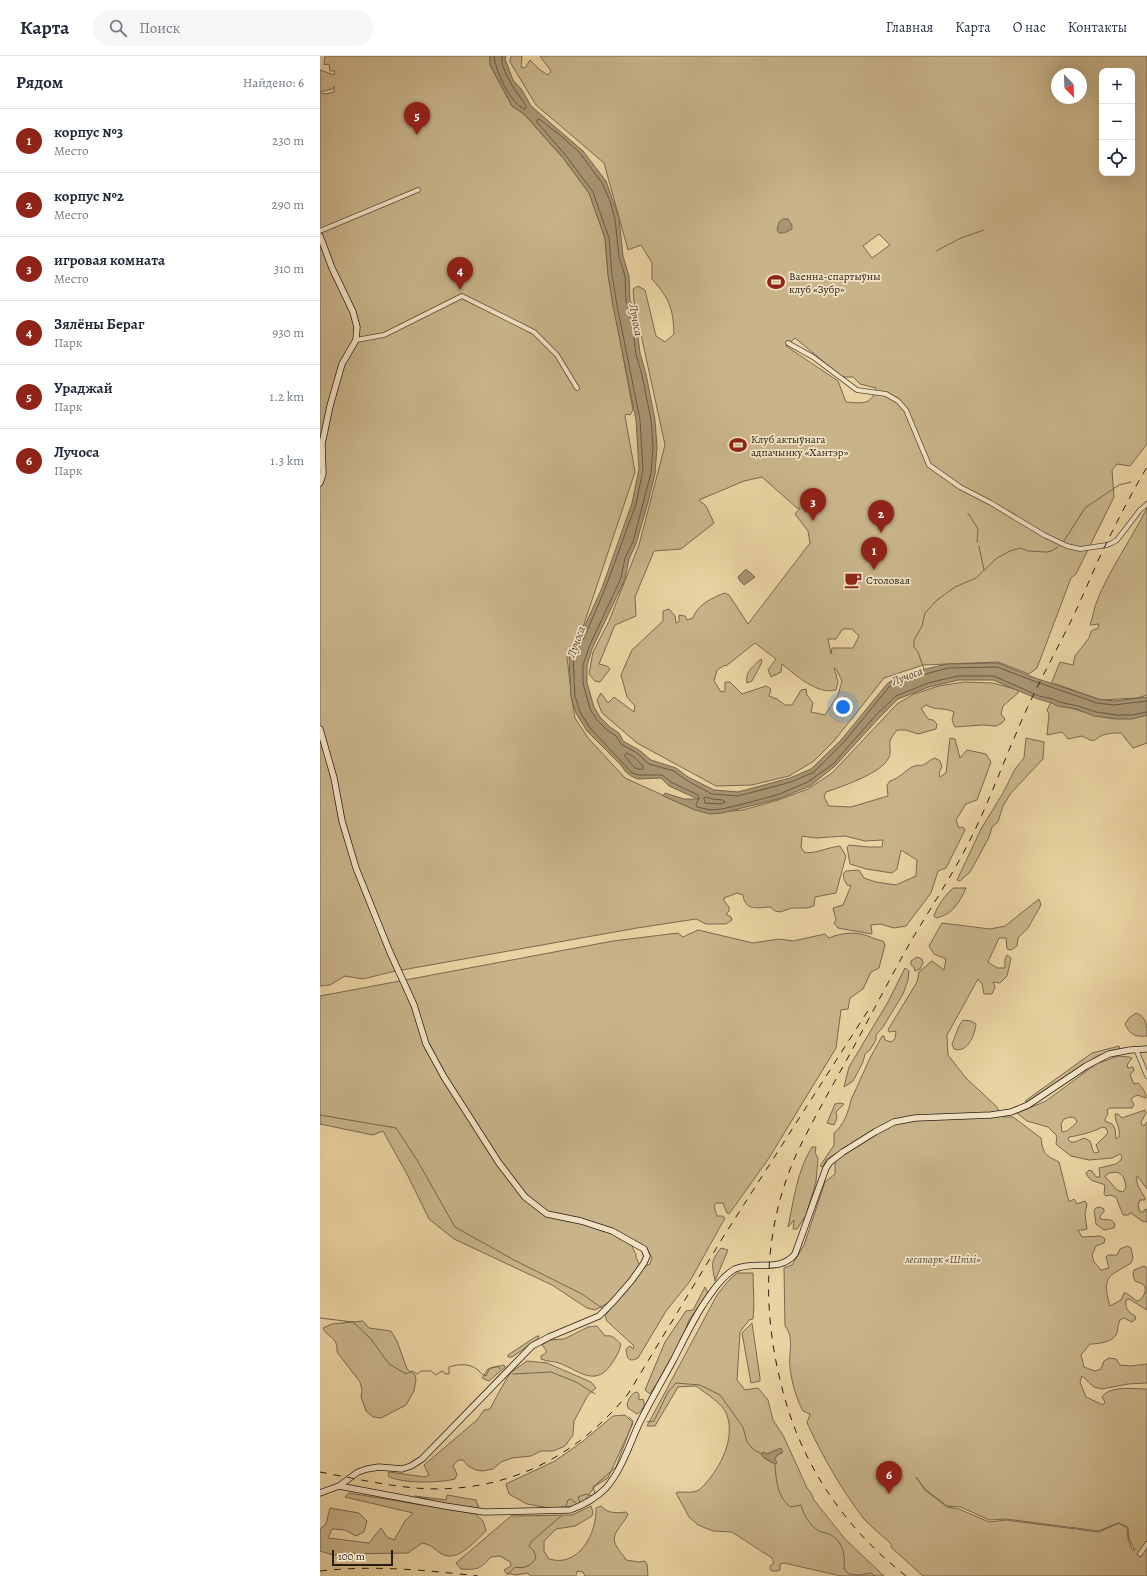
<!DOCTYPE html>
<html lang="ru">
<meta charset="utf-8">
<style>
:root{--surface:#fff;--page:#f6f6f7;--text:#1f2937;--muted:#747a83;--line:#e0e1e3;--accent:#8f2418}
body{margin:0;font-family:Alegreya,serif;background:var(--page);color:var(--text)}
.controls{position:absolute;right:12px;top:12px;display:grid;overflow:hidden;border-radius:8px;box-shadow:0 4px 16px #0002}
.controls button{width:36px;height:36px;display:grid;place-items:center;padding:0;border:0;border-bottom:1px solid var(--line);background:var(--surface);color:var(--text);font:20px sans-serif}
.compass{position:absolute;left:731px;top:12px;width:36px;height:36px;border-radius:50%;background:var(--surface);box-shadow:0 4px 16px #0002;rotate:157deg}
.scale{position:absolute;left:12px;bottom:10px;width:61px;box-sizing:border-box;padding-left:4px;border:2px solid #291c15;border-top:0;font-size:11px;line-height:14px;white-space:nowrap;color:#291c15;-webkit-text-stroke:3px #f1e2c3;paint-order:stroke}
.you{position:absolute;left:523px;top:651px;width:14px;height:14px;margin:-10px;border:3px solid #fff;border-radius:50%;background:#1a73e8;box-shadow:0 0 0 6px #1a73e833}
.badge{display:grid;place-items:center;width:26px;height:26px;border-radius:50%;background:var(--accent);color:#fff;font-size:13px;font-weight:700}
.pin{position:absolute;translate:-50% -33px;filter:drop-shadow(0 1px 2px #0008)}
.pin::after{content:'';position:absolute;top:21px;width:14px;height:12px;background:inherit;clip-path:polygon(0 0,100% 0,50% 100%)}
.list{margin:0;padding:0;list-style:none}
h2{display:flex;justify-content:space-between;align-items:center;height:52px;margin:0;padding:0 16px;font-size:17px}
h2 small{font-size:13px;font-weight:400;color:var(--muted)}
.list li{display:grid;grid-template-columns:26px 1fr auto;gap:12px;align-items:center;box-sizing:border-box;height:64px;padding:0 16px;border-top:1px solid var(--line)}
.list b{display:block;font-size:15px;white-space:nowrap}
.list p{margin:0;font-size:13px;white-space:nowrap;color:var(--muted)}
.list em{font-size:13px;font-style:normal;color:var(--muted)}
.icon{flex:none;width:22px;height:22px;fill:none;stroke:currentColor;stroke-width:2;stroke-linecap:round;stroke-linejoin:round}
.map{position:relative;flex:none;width:827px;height:1520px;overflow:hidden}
header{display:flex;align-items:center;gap:24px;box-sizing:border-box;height:56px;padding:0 20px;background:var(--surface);border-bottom:1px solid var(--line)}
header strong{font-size:19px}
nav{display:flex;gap:22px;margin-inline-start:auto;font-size:14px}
.search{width:280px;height:36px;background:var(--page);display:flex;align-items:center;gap:10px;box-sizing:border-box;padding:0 14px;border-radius:22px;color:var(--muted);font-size:15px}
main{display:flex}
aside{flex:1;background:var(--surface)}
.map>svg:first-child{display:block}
.green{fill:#c9b48a;stroke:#796850;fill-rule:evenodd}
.water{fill:#a89572;stroke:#75654d}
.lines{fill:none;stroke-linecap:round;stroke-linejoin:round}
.shore{stroke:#685844;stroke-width:1}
.stream{stroke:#75654d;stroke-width:1}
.street-casing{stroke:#594a38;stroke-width:5.5}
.secondary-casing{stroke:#291c15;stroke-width:7}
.street{stroke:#f1e2c3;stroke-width:4}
.secondary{stroke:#f1e2c3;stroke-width:5.5}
.rail{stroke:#291c15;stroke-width:1;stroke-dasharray:7 7;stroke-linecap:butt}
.labels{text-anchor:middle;stroke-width:3.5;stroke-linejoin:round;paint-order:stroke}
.poi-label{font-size:11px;fill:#291c15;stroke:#f1e2c3;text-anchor:start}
.park-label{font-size:11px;font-style:italic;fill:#594a38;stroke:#f1e2c3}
.water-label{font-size:12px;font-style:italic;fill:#554636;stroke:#f1e2c3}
</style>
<header>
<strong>Карта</strong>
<div class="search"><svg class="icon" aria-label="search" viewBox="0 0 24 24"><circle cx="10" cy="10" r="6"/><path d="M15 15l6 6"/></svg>Поиск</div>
<nav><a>Главная</a><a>Карта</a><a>О нас</a><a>Контакты</a></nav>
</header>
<main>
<aside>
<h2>Рядом<small>Найдено: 6</small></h2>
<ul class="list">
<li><span class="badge">1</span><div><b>корпус №3</b><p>Место</p></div><em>230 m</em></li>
<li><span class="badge">2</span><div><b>корпус №2</b><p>Место</p></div><em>290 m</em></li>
<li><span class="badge">3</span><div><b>игровая комната</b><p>Место</p></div><em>310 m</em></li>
<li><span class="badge">4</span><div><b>Зялёны Бераг</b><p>Парк</p></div><em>930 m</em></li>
<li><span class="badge">5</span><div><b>Ураджай</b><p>Парк</p></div><em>1.2 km</em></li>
<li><span class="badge">6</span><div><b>Лучоса</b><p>Парк</p></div><em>1.3 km</em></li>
</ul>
</aside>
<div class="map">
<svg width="827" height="1520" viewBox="0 0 827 1520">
<rect width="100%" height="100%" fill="#ead3a2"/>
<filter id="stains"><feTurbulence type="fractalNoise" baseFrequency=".005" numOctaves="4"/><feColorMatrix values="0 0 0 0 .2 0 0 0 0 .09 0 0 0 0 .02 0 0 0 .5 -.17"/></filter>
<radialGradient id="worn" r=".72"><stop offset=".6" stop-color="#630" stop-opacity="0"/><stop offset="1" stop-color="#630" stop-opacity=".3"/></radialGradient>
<path class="green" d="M5 0H170V9L192 50 204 58 244 103 269 137 285 182 288 219 313 354 310 359 306 358 305 360 315 416 260 580 247 601 252 644 255 662 268 682 305 722 349 742 387 757 423 754 458 744 488 733 512 717 577 648 594 638 619 630 644 626 673 627 698 634V637L683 650 681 658 685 663 682 667 676 670 663 669 635 671 632 664 634 656C624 651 616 655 606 649L601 652 608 663 613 664 617 668 616 673 598 678 586 674H577C575 677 571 681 570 685 569 691 572 697 568 703 561 717 521 731 506 736L504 741 509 750 531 751 568 740 567 729 570 725C581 722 587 711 598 709L600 710C607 708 609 704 615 702L620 705 622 711 619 717 620 721 626 717 630 682 635 683 640 702 647 694 666 698 671 706 657 744 646 748 636 764 639 772 643 771 645 774 626 812 618 815 611 837 586 870 574 872 560 868 551 869 552 878 518 872 514 867 516 864 513 852 523 849 531 830 527 829 524 823 523 818 526 815 539 814 544 822 556 826 576 829 596 820 597 804 581 794 577 813 572 817 546 813 530 808 527 791 529 789 548 791H562L563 784 545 785 525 780 496 782 482 780 481 791 484 796C492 799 509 791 520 790L526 800 516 837 495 841 494 850 487 852H472L460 856 455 855 450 851C437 852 425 855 423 839L417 837 404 842V845L409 851V855L406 858 411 861 412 864 406 868H386L376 863 317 872 71 916 43 923 25 920 10 929 0 930V37L6 38 14 36V30L12 33 0 36V14L14 19 15 15H10L9 8 4 9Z
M191 0H202L201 11 205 12 210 4 220 14 228 19 231 15 220 0H827V388L810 410 797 408 792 414 794 441 756 518 751 522 717 612 709 618 678 606 603 609 564 622 514 685 494 705 469 720 432 729 396 730 317 687 282 657 277 644 281 637 288 647 294 641 314 656 315 650 307 641 301 619 312 594 343 565V555L349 553 355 560 356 567 359 566V559L365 560 367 564 373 562C377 549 393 541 405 537L409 539 428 568 490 487 488 475 475 458 480 452H477L442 421 424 425 379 444 386 450 394 467 361 493 334 495 315 541 316 560 295 569 279 608 287 610 290 613 280 626 275 625 269 618 273 596 289 565 319 489 345 389 314 246 313 233 318 230 325 234 336 280 345 286 354 278C353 253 350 243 332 223V207L321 189 308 194 284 107 216 49 190 6ZM782 15H812V117H782ZM737 18H761V42H737ZM559 178 570 189 552 202 543 190ZM475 282 522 321H533L540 328 556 332C552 350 541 347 526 346L518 325 466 290ZM524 573H532L539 580 533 592H512L511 598 508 583H516L522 574ZM435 587 456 603 448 614 451 621 461 616 462 608C476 619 497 639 516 634L518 626 514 612 516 613 522 625 518 639 505 659 491 656 493 647 487 639 486 633 481 634 472 649H465L457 643 449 640 451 633 446 630 422 638 410 626H405V635L401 636 394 625 397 614 405 609 406 610Z
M827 452V639L817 642 781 644 736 628H731L740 606 753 609 755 600 769 582 771 575 778 572 779 568 770 569C773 561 774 552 777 545 790 512 811 484 827 452Z
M441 603 442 606 432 625 427 627C425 615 433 611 441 603Z
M731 646C739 650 748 651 757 654 785 662 798 666 827 659V687L813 692 801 677C796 677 788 677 783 679 772 684 777 688 762 680L748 683 742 676 727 679 729 658 727 654Z
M706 682 724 686 723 703 691 737 683 750 678 766 672 771 669 781 659 800 650 816 640 825 637 824 661 773 683 737 695 713 704 702Z
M633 832H646C640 846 632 859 616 862L614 860C618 848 625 840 633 832Z
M719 843 721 849 708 872 698 882 697 890 691 894 687 893 686 882H679L668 906 677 912H685V903L687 899 691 902 687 920 680 927 673 926 675 931 672 938H664L662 928 658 923 627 979 628 999 646 1022 677 1051 682 1061H693L721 1082C723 1098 725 1099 739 1106L749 1146 754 1143 757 1148 765 1145 767 1148 765 1158 767 1173 764 1174H758L762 1181 781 1180 785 1183 784 1187 776 1190 772 1199 774 1206 781 1214 789 1212 786 1201 788 1199H797L800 1193 807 1190 811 1192 813 1202 811 1207C789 1221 781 1219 790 1250L801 1244 804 1237H806L817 1245C824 1244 827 1233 824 1229 822 1227 817 1226 815 1225L813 1219 814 1214 824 1210 827 1212V1254L809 1243 806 1244C805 1252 808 1256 815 1260L816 1263 812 1266 804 1262 800 1264C798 1268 798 1272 797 1277 794 1286 778 1288 770 1288L761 1299 764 1311 775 1315 781 1313 784 1305 789 1302 796 1303 800 1309 811 1310 827 1308V1327L808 1328 782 1333 774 1331 762 1320 760 1326 766 1341 783 1349 785 1346 782 1341C790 1329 814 1333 827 1333V1520H603L574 1494 571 1491V1488C563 1480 552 1472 544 1463 521 1433 503 1401 487 1367L490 1358 483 1355C476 1342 472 1327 470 1312 468 1298 475 1282 465 1270L464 1212 472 1209 484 1189 505 1126 515 1118V1098L506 1104 503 1111 500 1110 514 1089V1077C523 1071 529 1054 531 1044L550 1002 562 980H564L565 984 571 986 575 983 576 975 570 976 568 975 569 972 597 926 599 916 612 905 624 914 626 903 614 898 609 890 622 867 670 873 685 870ZM596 1421 605 1433 627 1450 641 1451 669 1464 686 1463 779 1475 798 1467 808 1471 809 1483 815 1494 812 1493 808 1483 807 1472 799 1467 779 1476 686 1464 669 1466 639 1453 627 1451 605 1434Z
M378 874 433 887 459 883 473 885 505 878 509 882C521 877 535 875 548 880 553 882 557 884 563 885L565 889 559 912 551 916 543 933 530 942 528 953 521 954 516 992 449 1102 409 1158 407 1157 403 1147H396L394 1150 397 1160H402L405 1162 370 1225 346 1255 318 1302C308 1307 307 1302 306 1293L310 1290 313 1293 314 1290 287 1265 285 1260 291 1252 288 1247 275 1254 267 1252 232 1229 134 1183 109 1163 88 1120 63 1075 53 1079 0 1068V940L293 885 358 877 363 881ZM315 1189 320 1194 328 1196 332 1201 330 1208 323 1211 319 1208 316 1201V1198L312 1191Z
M597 901 602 903 603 907 600 913 595 915 594 911 591 909V905Z
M585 912 589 915 588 924 583 938 563 971 556 979V984L550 994 545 998 543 1006 533 1025 524 1031 529 1011 568 946Z
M816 957C827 961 827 970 827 980 815 981 810 979 805 968L809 962Z
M643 964 651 965 656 968C655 979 647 998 634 993L632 988 639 970Z
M799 990 800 993 777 1000 707 1047 705 1045 772 997Z
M798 1000 809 1001 812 1002 807 1009 808 1012 813 1011 814 1014 810 1019 814 1028 818 1027C822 1031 826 1036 826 1042 819 1041 819 1036 811 1043L814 1049 812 1052H790L787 1054 788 1058 785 1063V1065L792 1068 795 1073 796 1083 799 1081C801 1073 795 1066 795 1058H798L802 1062 825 1054 826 1057 821 1066 822 1069 824 1070 827 1066V1133L818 1121H816L818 1130 825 1142V1144H820L818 1149 820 1156H824V1154L827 1153V1166L822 1165 811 1157 808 1159H803L796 1141 790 1139 786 1140 784 1138 785 1129C777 1125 770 1127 766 1117L769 1114 772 1115 776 1121H780L779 1112 796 1108 801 1104 802 1100 800 1098 792 1102 769 1104 751 1100 738 1090 736 1088 737 1080 728 1071 707 1065 697 1057 726 1045 776 1008ZM750 1061 755 1062 757 1066C753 1070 748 1076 742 1076L741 1068 744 1063ZM782 1071 786 1072 788 1077 776 1089 779 1096 775 1097 773 1095 770 1085 764 1082 755 1086H751L748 1084 749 1081C757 1080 777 1075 782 1071ZM796 1116C804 1118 805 1124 806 1132L803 1136C794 1135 792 1126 786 1122L785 1120 789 1117Z
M520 1047 524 1048 516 1056 517 1062 514 1069 507 1067 515 1048Z
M492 1091H496L495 1097 498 1102 496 1126 486 1159 477 1173H473L474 1164 468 1171C474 1143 477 1115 492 1091Z
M780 1151 784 1153V1156L780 1160 781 1163C787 1165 790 1161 795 1168L794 1172 784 1174 776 1168 774 1154 776 1152Z
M401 1192 408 1194 395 1225C392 1208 390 1206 401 1192Z
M417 1217H433C433 1233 435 1248 433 1263L429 1264 420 1276 417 1324 425 1334 438 1332 448 1344 453 1364 464 1381 487 1432 491 1437 494 1444 525 1483 564 1520H521L464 1507 460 1508V1514L457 1515H452L450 1513V1510L454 1507 452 1502 412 1476 393 1475 378 1469 369 1461 356 1437 358 1436C365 1436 371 1437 377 1435 380 1434 383 1430 386 1427 401 1410 415 1383 407 1359 404 1348 385 1337 376 1330L358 1331 335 1370H327L397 1239 409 1224ZM458 1393 462 1397 457 1399 452 1407 443 1401V1396L447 1398Z
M385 1231 388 1237 369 1264 360 1288 343 1318 330 1338 325 1334 345 1286 366 1255 373 1254Z
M43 1265 49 1272 71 1275 77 1285 87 1313 95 1319 96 1323 94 1335 86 1349 61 1362 53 1361 46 1355 41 1341 42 1334 40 1326 17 1296C18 1280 8 1283 3 1272L12 1268Z
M432 1267 440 1322V1325L431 1327 422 1277Z
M277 1270 285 1280C294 1279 294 1282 301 1288 299 1297 295 1303 290 1310 274 1331 258 1314 239 1307 234 1305 227 1306 221 1303V1300L226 1297V1294L222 1289 230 1284 244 1283 268 1271Z
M217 1280H219L217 1284 192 1301H188V1299Z
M207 1305 227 1307 271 1326 276 1332 268 1339 254 1365 253 1379 245 1390 233 1395H221L211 1400 192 1402 181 1406 173 1413 163 1415 156 1414 148 1410 143 1404H138L133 1410 137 1418 135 1423C120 1427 81 1428 68 1420L69 1416 105 1421 109 1419 104 1409 157 1364 164 1354 170 1353 179 1336 190 1317Z
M184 1309 185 1311 169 1325 162 1322 168 1313Z
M317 1336 319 1338V1344L323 1343C326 1349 323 1354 317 1358L308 1352 307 1348C309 1343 311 1337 317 1336Z
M305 1359 313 1367 288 1422 275 1430 266 1443 258 1450 229 1452 207 1448 189 1438 186 1428 235 1405 262 1386 293 1360Z
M29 1437 156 1458 163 1465 166 1475C156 1484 139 1505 124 1499 115 1495 114 1489 102 1487L88 1497 25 1498 13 1499 0 1495V1473L6 1468 10 1452 39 1457 47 1465 44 1476 36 1480 25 1474 12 1473 8 1482 49 1487 61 1472 67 1481 74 1484 85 1465 93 1457 25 1441Z
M127 1439 156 1444 159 1452 130 1449 95 1440 126 1444Z
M271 1450 273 1456 272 1460 255 1470 236 1473 224 1485V1495L229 1503C259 1512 277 1477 276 1452L281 1450C288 1458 297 1457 306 1456L308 1458C304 1469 288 1478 297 1491 300 1496 304 1500 306 1504L319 1506 325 1505 327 1508 328 1520H265L263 1516 257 1515 256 1520H211L207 1517 196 1519 186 1517 184 1514 191 1510 190 1506 180 1500 171 1501C160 1513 158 1514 141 1513L136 1507 191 1460 252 1459Z"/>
<path class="water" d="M170 0H186L185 3 193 24 202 34 211 50 263 95 286 125 299 162 303 200 309 220 310 244 316 265 320 297 326 318 335 364 337 391 335 418 328 446 316 488 309 503 305 523 272 593 267 610V627L274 651 280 661 290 671 299 677 303 685 319 694 331 704 356 712 368 721 394 734 418 736 470 722 491 713 521 684 567 628 577 621 593 616 627 608 678 607 715 622 778 643 794 645 827 641V659L812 663H796L774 660 757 653 737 650 732 647 718 643 673 624H639L609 631 578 643 559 662 515 710 490 730 458 743 402 757 390 758 375 754 343 740 345 737 364 743H378L349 730 341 722 318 723 311 720 306 716 300 708 267 675 256 657 251 641 249 601 260 580 282 532 312 447 319 413 316 364 293 250 288 219 285 182 269 137 244 103 204 58 192 50 170 9Z
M463 163H468L472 169V173L464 177H459L457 174 459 166Z
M426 513 435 521 424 529 420 525 418 521Z
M461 1392 463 1396 457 1399 455 1403 457 1407 455 1408 443 1401 441 1398 443 1396 447 1398Z"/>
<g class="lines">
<path class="shore" d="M174 0C175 14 191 49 205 53L206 50C198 37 180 16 182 0
M827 645 794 649 777 647 714 625 677 611 628 612 579 625 569 631 524 686 494 716 471 726 418 740 392 738 366 724 354 715 329 708 317 697 301 688 296 680 287 674 277 664 270 653 263 627V609L269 591 301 522 305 502 313 486 331 417 333 391 331 364 322 319 316 298 312 265 306 245 305 220 299 201 295 163 290 145 282 127 260 97 240 79 219 63 217 64V66L247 101 273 136 289 182 292 219 297 249 320 364 323 414 316 448 285 533 264 582 253 601 255 640 260 656 270 672 312 717 319 719H342L351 726 378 739 379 743 376 748 377 751 391 754 402 753 423 748 457 739 488 726 513 708 556 659 576 640 608 627 638 620H674L719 640 733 643 739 646 758 650 776 656 797 659H812L827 656
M307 697 314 701 323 710V713C314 715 311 707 305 700Z
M387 741 392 743 403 744 405 746 401 748 385 747 384 742Z"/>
<path class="stream" d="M616 195 641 182 664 174
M648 457 658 473 657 486
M744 485 765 452 799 429 811 426
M659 490 664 514
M604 613 598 596 594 591V584L602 570 605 557 617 544 635 531 656 522 677 502 690 495 700 492 708 495 727 496 731 495 738 491
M0 1059 76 1072 97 1104 135 1171 194 1204 262 1238 282 1252
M0 1262 33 1266 51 1283 69 1308 86 1318 92 1315 97 1318 101 1315H111L116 1319 122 1315 126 1318H129V1311C139 1308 149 1307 158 1314 161 1317 162 1319 166 1320L170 1312 178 1310 180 1313
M193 1318 231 1316 256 1326 275 1338
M327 1366 334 1365 348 1336 356 1327 380 1329 400 1339 423 1371 427 1386 434 1394 442 1398
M455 1408C456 1424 457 1440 470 1451L481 1449C483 1458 490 1470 499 1475 503 1477 510 1477 514 1481 524 1489 525 1501 524 1513L529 1518 539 1519 551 1517 555 1520
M275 1438 273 1431 296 1411 313 1365 309 1361
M260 1447 258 1441 266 1438 273 1440
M246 1450 248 1444 251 1443 258 1449
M187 1519 195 1511C204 1513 211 1510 216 1502L214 1495 209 1490 211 1486 241 1460"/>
<g class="street-casing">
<path id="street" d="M0 175 98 134
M36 284 64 279 142 240 214 276 237 299 257 332
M468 287 493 301 537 334 566 338 578 345 586 354 609 409 640 431 671 447 724 479 747 490 760 493 787 489 792 487 797 484 820 454 827 448
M816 993 827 1020
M820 1498 827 1488"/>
</g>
<g class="secondary-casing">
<path id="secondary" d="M0 180 12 212 33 256 37 271 36 284 22 308 10 350 2 388 3 418 0 427
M0 673 14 722 22 765 36 812 69 894 94 949 106 988 124 1021 179 1107 205 1141 227 1158 261 1165 292 1175 324 1193 327 1200 324 1207 312 1224 293 1246 279 1260 229 1281 212 1290 102 1403 91 1410 82 1413 59 1411 47 1413 38 1416 19 1430 0 1437
M19 1430 125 1450 164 1456 250 1454C264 1449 275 1443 286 1432 301 1415 309 1390 318 1370 329 1347 342 1325 354 1303 363 1285 372 1266 383 1249 391 1237 402 1220 415 1213 436 1204 460 1217 475 1198L506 1112 510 1106 523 1096 555 1076 574 1066 595 1062 671 1059 691 1056 708 1049 766 1010 789 998 810 994 827 993"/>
</g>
<use href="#street" class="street"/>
<use href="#secondary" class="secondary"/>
<path class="rail" d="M0 1416C31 1422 64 1429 95 1432 181 1439 254 1404 308 1338L400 1186 549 953
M0 1515C54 1509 105 1514 158 1520
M586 1520C528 1475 485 1414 465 1343 442 1262 441 1178 476 1099 491 1067 509 1036 526 1005 548 965 569 924 591 885 610 853 631 821 648 788 667 751 681 712 698 673 713 637 732 603 750 567 763 541 773 514 786 488 799 462 812 436 827 411"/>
</g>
<defs>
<g id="stadium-bare" transform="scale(1.38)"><path d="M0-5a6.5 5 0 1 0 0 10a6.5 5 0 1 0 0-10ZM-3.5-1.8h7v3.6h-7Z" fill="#8f2418" stroke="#f1e2c3" stroke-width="2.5" paint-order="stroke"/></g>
<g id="cafe-bare" transform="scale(1.38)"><path d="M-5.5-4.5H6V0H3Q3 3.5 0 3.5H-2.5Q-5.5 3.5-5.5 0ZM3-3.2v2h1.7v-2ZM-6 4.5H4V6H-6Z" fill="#8f2418" stroke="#f1e2c3" stroke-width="2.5" paint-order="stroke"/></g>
</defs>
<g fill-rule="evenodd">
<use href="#stadium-bare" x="456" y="226"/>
<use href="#stadium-bare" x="418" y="389"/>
<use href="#cafe-bare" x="533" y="524"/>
</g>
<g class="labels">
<g class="poi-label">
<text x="469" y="224">Ваенна-спартыўны<tspan x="469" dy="13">клуб «Зубр»</tspan></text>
<text x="431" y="387">Клуб актыўнага<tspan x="431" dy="13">адпачынку «Хантэр»</tspan></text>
<text x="546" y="528">Столовая</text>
</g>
<g class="park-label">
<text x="623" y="1207">лесапарк «Шпілі»</text>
</g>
<g class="water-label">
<text transform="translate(316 264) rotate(79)" y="4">Лучоса</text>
<text transform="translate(256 586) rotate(-70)" y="4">Лучоса</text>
<text transform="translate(587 620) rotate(-21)" y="4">Лучоса</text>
</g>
</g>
<rect width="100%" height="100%" filter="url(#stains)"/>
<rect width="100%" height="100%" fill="url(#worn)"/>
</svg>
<div class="controls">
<button>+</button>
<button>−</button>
<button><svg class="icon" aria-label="locate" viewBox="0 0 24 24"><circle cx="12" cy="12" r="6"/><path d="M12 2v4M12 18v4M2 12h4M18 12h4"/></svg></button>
</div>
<svg class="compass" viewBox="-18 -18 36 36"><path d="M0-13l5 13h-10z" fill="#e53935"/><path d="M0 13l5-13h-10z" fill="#747a83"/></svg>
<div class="scale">100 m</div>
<div class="you"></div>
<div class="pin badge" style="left:554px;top:514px">1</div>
<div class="pin badge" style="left:561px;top:477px">2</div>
<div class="pin badge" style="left:493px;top:465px">3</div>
<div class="pin badge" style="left:140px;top:234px">4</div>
<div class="pin badge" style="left:97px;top:79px">5</div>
<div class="pin badge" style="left:569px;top:1438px">6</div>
</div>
</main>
